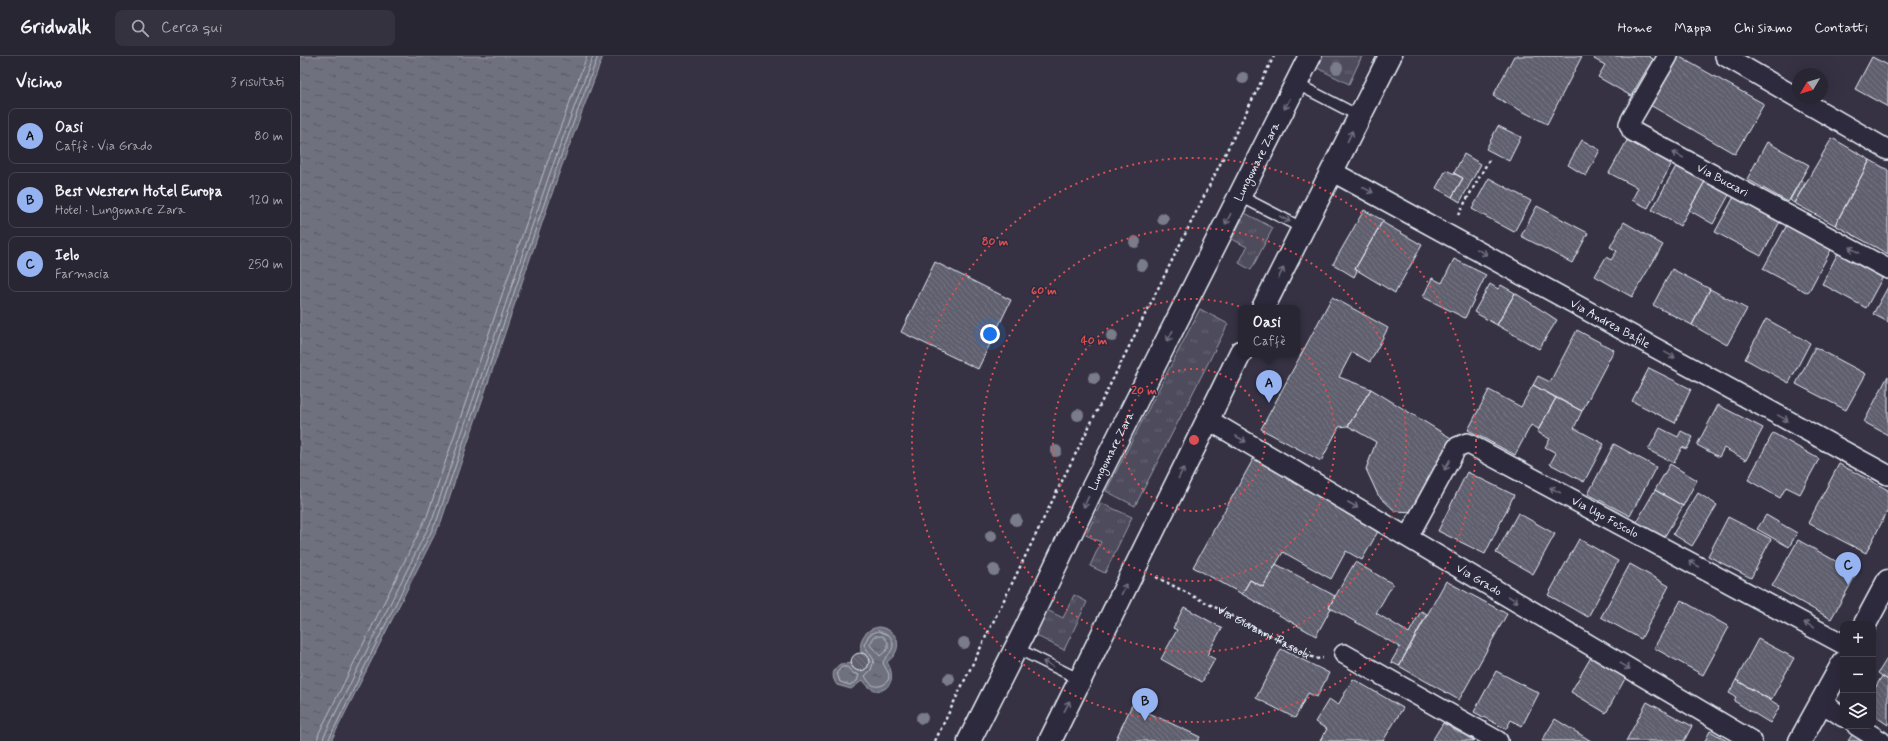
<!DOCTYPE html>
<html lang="it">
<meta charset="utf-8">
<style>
:root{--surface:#282633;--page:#34323f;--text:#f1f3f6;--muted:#a5a5ac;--line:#44434e;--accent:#95b2f1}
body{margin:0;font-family:Mynerve,sans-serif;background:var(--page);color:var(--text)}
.controls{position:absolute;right:12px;bottom:12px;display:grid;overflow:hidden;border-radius:8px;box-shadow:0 4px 16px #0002}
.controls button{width:36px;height:36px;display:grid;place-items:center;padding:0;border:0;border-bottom:1px solid var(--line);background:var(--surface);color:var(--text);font:20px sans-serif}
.compass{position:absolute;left:1492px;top:12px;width:36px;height:36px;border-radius:50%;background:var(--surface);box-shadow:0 4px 16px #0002;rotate:232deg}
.you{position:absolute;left:690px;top:278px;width:14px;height:14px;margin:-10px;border:3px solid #fff;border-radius:50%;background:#1a73e8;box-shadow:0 0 0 6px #1a73e833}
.badge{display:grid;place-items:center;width:26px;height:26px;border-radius:50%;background:var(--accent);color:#111;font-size:13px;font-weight:700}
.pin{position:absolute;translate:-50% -33px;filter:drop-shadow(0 1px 2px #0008)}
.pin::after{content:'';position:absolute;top:21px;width:14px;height:12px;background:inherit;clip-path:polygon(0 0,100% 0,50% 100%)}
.popup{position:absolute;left:938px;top:249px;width:62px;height:52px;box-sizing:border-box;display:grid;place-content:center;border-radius:8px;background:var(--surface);filter:drop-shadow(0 1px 3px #0005);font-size:13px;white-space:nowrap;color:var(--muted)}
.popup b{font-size:15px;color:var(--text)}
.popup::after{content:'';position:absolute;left:50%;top:100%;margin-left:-8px;border:8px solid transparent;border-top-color:var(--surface)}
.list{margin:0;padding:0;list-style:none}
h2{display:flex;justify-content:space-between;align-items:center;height:52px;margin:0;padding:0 16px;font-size:17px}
h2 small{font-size:13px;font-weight:400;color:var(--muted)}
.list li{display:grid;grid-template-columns:26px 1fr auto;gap:12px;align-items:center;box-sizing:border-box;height:56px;margin:0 8px 8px;padding:0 8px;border:1px solid var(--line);border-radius:8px}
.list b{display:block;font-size:15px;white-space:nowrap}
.list p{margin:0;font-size:13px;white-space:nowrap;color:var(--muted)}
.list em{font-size:13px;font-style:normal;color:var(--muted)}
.icon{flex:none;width:22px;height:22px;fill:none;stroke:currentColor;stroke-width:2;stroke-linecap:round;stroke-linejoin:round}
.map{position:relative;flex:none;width:1588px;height:685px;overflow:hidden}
header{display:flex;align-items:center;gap:24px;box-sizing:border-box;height:56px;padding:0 20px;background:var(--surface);border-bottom:1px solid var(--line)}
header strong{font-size:19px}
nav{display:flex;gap:22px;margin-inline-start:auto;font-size:14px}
.search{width:280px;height:36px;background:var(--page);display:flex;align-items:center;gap:10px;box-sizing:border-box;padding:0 14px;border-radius:8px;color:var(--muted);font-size:15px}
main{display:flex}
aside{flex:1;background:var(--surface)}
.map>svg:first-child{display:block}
.grass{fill:url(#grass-tufts);stroke:#9a9eaa}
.water{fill:url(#water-ripples);stroke:#a0a4af}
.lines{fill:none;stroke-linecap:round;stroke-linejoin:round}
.shore{stroke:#b8bec8;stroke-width:1}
.building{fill:url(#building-back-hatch);stroke:#e8f1f8}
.lane-casing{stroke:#e8f1f8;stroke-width:13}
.street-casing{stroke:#e8f1f8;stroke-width:22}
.secondary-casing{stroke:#e8f1f8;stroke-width:25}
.path{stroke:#e8f1f8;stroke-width:2.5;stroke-dasharray:3 3;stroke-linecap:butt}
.lane{stroke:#2f2a3d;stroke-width:10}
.street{stroke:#2f2a3d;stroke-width:19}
.secondary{stroke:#2f2a3d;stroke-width:22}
.tree{fill:#7a7b89}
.oneway{stroke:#70707e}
.ring{fill:none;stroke:#da5052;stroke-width:2;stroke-dasharray:2 4}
.labels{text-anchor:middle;stroke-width:3;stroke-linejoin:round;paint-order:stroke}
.street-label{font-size:12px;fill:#e8f1f8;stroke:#2f2a3d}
.centre{fill:#da5052;stroke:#2f2a3d;stroke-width:2}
.ring-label{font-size:12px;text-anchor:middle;font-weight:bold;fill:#da5052;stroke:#2f2a3d;stroke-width:3;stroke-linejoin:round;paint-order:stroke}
</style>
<header>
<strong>Gridwalk</strong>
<div class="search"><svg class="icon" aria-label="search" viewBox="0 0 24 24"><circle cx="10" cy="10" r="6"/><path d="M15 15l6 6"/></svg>Cerca qui</div>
<nav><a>Home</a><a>Mappa</a><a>Chi siamo</a><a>Contatti</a></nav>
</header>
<main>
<aside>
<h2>Vicino<small>3 risultati</small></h2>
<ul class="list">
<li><span class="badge">A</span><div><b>Oasi</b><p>Caffè · Via Grado</p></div><em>80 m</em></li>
<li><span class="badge">B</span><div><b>Best Western Hotel Europa</b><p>Hotel · Lungomare Zara</p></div><em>120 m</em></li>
<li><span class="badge">C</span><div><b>Ielo</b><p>Farmacia</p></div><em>250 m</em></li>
</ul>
</aside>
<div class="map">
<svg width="1588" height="685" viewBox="0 0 1588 685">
<defs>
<pattern id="grass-tufts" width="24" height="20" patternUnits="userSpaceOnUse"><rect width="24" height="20" fill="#4d4b5c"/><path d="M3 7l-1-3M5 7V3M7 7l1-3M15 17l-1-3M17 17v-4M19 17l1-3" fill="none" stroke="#676574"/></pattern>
<pattern id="water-ripples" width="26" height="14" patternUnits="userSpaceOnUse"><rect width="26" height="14" fill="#70717f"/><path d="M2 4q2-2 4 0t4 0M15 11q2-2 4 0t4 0" fill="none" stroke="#5b5c64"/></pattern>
<pattern id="building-back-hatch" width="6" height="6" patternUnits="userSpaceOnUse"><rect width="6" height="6" fill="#605e6e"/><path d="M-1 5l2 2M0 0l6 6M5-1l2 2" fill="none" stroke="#777683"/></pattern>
</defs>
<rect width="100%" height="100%" fill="#363244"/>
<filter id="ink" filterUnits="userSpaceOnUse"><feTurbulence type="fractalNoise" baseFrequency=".025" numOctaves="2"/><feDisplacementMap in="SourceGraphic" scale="8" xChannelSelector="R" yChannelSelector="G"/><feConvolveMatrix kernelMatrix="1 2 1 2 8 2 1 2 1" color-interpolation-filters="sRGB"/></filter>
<g filter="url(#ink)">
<path class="grass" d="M1023 0H1062L1049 28 1017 12Z
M945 157 973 172 951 214 939 207 947 191 932 183Z
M900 253 928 268 835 450 806 435Z
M801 447 832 461 805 517 790 510 801 486 786 479Z
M774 539 787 546 764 594 735 579 747 554 763 562Z"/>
<path class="water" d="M0 0H303L258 120 141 466 31 685H0Z
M579 571C600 574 604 594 587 606 602 630 576 646 563 624L551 633 537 629C531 621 532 614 540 608L551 607 552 611 559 615 567 612 570 605 566 598 561 596C559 583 565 573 579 571Z"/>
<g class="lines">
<path class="shore" d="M579 575 589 579C598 591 590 596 583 606 584 611 589 615 589 621 588 629 577 633 571 628 568 626 567 623 565 620L571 614 574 604 564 589 569 579Z
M575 580H583L588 586V593L580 600 570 589Z
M542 611H547L553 617 559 619 557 625 550 629 540 626 537 617Z
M17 685 19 677 127 460 244 115 287 0
M23 685 24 680 133 462 250 117 293 0
M28 685 137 464 254 119 298 0"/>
</g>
<path class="building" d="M1214 0H1282L1247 68 1193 40Z
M1296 0H1348L1353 3 1331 40 1298 21 1305 9 1294 3Z
M1378 0 1464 48 1435 98 1350 49Z
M1572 1 1588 9V51L1555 33Z
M1198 70 1221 81 1209 105 1186 93Z
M1329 81 1373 105 1348 152 1332 144 1338 132 1309 117Z
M1532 82 1570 104 1535 169 1494 147Z
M1282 84 1300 94 1286 120 1268 109Z
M1467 86 1509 109 1488 146 1447 123Z
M1164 98 1181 108 1160 146 1152 141 1163 122 1154 117Z
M1380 103 1408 120 1380 170 1352 154Z
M1570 104 1588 114V198L1535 169Z
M1146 114 1163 122 1152 141 1136 132Z
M1408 120 1429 131 1426 137 1429 139 1413 168 1389 154Z
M1189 122 1231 145 1214 176 1172 153Z
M1501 124 1506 127 1494 147 1490 144Z
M1436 137 1482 162 1461 200 1415 176Z
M1237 150 1288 177 1272 207 1221 180Z
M1064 154 1084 165 1082 166 1055 213 1057 215 1054 221 1033 208Z
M1082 166 1122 189 1095 237 1055 213Z
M1324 166 1363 189 1332 241 1295 220 1306 201 1311 204 1317 195 1310 191Z
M1488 167 1533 190 1508 237 1463 213Z
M1540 193 1585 217 1566 252 1522 228Z
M1154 203 1186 219 1165 262 1123 241 1132 222 1142 227Z
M635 206 711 244 678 313 601 276Z
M1372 213 1410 233 1392 269 1353 249Z
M1190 228 1198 233 1201 229 1215 237 1197 269 1174 256Z
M1588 231V266L1573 258Z
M1410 233 1447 253 1427 289 1392 269Z
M1215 237 1257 264 1239 293 1197 269Z
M1032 241 1088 272 1070 306 1052 296 1039 321 1071 333 1048 370 1039 371 1021 405 961 373Z
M1466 263 1510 287 1489 327 1445 303Z
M1277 274 1314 294 1282 355 1233 329 1238 320 1250 326Z
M1515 291 1566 318 1546 354 1496 328Z
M1349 312 1391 333 1375 367 1332 345Z
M1588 320V379L1564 366Z
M1233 329 1256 342 1239 373 1231 369 1215 399 1168 374 1189 334 1221 351Z
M1071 333 1151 382 1114 456 1095 455 1078 439 1066 413 1076 386 1048 370Z
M1256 342 1282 355 1274 372 1304 388 1284 426 1250 408 1256 397 1245 391 1250 383 1237 376Z
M1418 349 1463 372 1446 404 1424 392 1419 401 1397 389Z
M1360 372 1378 381 1381 375 1393 381 1387 393 1382 391 1374 407 1348 394Z
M1473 377 1519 403 1500 438 1486 431 1480 442 1448 424Z
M1314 388 1356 411 1330 460 1288 438Z
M955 400 1081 470 1062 504 1046 495 1031 523 983 496 963 531 950 524 942 538 893 511Z
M1370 408 1397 424 1383 450 1355 434Z
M1539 408 1588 434V454L1566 497 1508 467Z
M1167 416 1214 439 1185 498 1138 475Z
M1355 434 1383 450 1363 483 1336 467Z
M1398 437 1417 449 1392 490 1373 478Z
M1218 457 1255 478 1233 518 1196 497Z
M1466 459 1497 477 1489 491 1457 473Z
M1428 461 1471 483 1451 522 1408 500Z
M1279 483 1318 505 1288 561 1248 539Z
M1498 484 1557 517 1531 563 1472 530Z
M1055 506 1093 528 1076 557 1109 577 1121 555 1127 558 1099 610 1091 606 1100 591 1029 551Z
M976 508 1035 540 1029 551 1031 552 1016 580 942 538 950 524 963 531Z
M1330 508 1369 530 1341 583 1301 561Z
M1146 525 1207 558 1159 644 1099 610Z
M1381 544 1429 571 1403 619 1354 592Z
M884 551 922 572 907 599 915 603 902 626 861 603 877 574 873 572Z
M1458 583 1494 602 1471 644 1436 624Z
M981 593 1029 617 1017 641 1008 637 995 662 956 642Z
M551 606a9 9 0 1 1 18 0a9 9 0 1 1-18 0Z
M1291 601 1326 621 1306 657 1271 636Z
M1588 601V624L1578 617Z
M1196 615 1239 637 1222 670 1211 664 1206 673 1174 656Z
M1582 620 1588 624V669L1573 659V636Z
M1053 623 1103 652 1083 685H1020L1027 673 1015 666 1029 643 1038 649Z
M1436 624 1480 650 1470 667 1434 645 1436 641 1429 637Z
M1347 646 1392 670 1384 685H1326Z
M832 649 900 681 898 685H815Z
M1255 663 1291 685H1242Z
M1143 667 1175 685H1132Z
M1555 674 1574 685H1548Z
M1410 675 1427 685H1405Z"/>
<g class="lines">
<g class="lane-casing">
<path id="lane" d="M997 28 1059 60
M940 140 1004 173
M716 592 781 624"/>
</g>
<g class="street-casing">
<g id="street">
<path id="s2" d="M1368 0 1332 62 1329 68 1332 75 1588 213"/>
<path d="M1425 0 1588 94"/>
<path id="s3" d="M1033 116 1588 419"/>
<path id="s4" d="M907 363 1452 685"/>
<path id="s5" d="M1108 481 1157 391 1167 387 1543 588"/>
<path d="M1044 598 1198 685"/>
<path d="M1521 646 1543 661"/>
<path d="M1557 670 1581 685"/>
</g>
</g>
<g class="secondary-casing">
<g id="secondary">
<path d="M963 252 1090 0"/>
<path d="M1565 568 1588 525"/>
<path id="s6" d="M669 685 724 576 790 437 1010 0"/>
<path d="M750 685 941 296"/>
<path d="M1500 685 1543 607"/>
</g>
</g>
<g class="path">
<path d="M1158 159 1189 104"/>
<path id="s1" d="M856 521 1016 603 1023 602"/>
<path d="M635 685 762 425 974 0"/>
</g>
<use href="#lane" class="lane"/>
<use href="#street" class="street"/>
<use href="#secondary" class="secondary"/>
</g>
<g class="tree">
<circle cx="1037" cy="12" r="6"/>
<circle cx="943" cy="22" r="6"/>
<circle cx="863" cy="163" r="6"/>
<circle cx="835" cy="186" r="6"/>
<circle cx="842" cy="209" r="6"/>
<circle cx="812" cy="280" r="6"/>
<circle cx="794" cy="322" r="6"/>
<circle cx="778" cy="359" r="6"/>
<circle cx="756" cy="395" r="6"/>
<circle cx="716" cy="464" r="6"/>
<circle cx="691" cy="480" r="6"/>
<circle cx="694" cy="514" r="6"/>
<circle cx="664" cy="587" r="6"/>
<circle cx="649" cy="623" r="6"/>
<circle cx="622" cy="662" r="6"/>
</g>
<defs><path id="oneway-shaft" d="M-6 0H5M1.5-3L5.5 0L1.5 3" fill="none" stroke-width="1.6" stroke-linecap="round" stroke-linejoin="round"/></defs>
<g class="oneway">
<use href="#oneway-shaft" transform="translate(987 48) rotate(117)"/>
<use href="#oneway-shaft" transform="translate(1050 80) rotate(-65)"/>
<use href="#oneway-shaft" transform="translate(1378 99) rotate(-152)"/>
<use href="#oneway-shaft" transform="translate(1068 134) rotate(28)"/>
<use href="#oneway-shaft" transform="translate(928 163) rotate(117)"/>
<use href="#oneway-shaft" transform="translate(985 163) rotate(28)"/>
<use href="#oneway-shaft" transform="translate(1554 194) rotate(-152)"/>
<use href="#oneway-shaft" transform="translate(1182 196) rotate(29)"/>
<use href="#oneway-shaft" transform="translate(981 217) rotate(-63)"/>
<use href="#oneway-shaft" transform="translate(870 280) rotate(117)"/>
<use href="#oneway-shaft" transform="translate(1370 299) rotate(29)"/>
<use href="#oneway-shaft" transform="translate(1483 362) rotate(29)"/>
<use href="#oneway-shaft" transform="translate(941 383) rotate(30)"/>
<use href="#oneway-shaft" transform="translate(1147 409) rotate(118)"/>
<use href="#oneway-shaft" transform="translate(881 417) rotate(-65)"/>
<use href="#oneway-shaft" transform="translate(1255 434) rotate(-152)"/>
<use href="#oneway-shaft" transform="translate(786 446) rotate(115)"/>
<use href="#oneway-shaft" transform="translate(1053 449) rotate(30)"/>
<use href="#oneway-shaft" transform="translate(1394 508) rotate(-152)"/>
<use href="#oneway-shaft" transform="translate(824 533) rotate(-64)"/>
<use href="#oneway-shaft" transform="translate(1213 543) rotate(31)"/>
<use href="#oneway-shaft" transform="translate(1509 569) rotate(-152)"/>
<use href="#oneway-shaft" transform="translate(748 608) rotate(-154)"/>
<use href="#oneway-shaft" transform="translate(1325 610) rotate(31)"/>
<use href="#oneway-shaft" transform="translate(767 650) rotate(-63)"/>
</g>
</g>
<g class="ring">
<circle cx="894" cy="384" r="71"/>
<circle cx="894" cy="384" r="141"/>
<circle cx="894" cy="384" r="212"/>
<circle cx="894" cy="384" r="282"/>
</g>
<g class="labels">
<g class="street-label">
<text dy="4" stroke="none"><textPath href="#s6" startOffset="647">Lungomare Zara</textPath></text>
<text dy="4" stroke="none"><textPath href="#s2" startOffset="189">Via Buccari</textPath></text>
<text dy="4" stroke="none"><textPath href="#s3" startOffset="316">Via Andrea Bafile</textPath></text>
<text dy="4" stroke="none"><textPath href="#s6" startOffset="323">Lungomare Zara</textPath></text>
<text dy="4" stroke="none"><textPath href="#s5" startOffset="270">Via Ugo Foscolo</textPath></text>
<text dy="4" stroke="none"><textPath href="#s4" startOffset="316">Via Grado</textPath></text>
<text dy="4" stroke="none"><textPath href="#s1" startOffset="121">Via Giovanni Pascoli</textPath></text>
</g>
</g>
<circle cx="894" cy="384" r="6" class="centre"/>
<g class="ring-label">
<text x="695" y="189">80 m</text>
<text x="744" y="238">60 m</text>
<text x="794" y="288">40 m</text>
<text x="844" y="338">20 m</text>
</g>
</svg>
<div class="controls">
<button>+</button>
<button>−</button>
<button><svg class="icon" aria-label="layers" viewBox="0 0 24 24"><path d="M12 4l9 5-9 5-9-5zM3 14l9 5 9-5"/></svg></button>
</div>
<svg class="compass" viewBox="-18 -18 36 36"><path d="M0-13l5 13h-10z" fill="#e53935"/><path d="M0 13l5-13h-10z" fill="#a5a5ac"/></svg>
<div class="you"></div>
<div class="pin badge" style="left:969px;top:347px">A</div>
<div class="popup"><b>Oasi</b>Caffè</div>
<div class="pin badge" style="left:845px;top:665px">B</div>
<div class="pin badge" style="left:1548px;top:529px">C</div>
</div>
</main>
